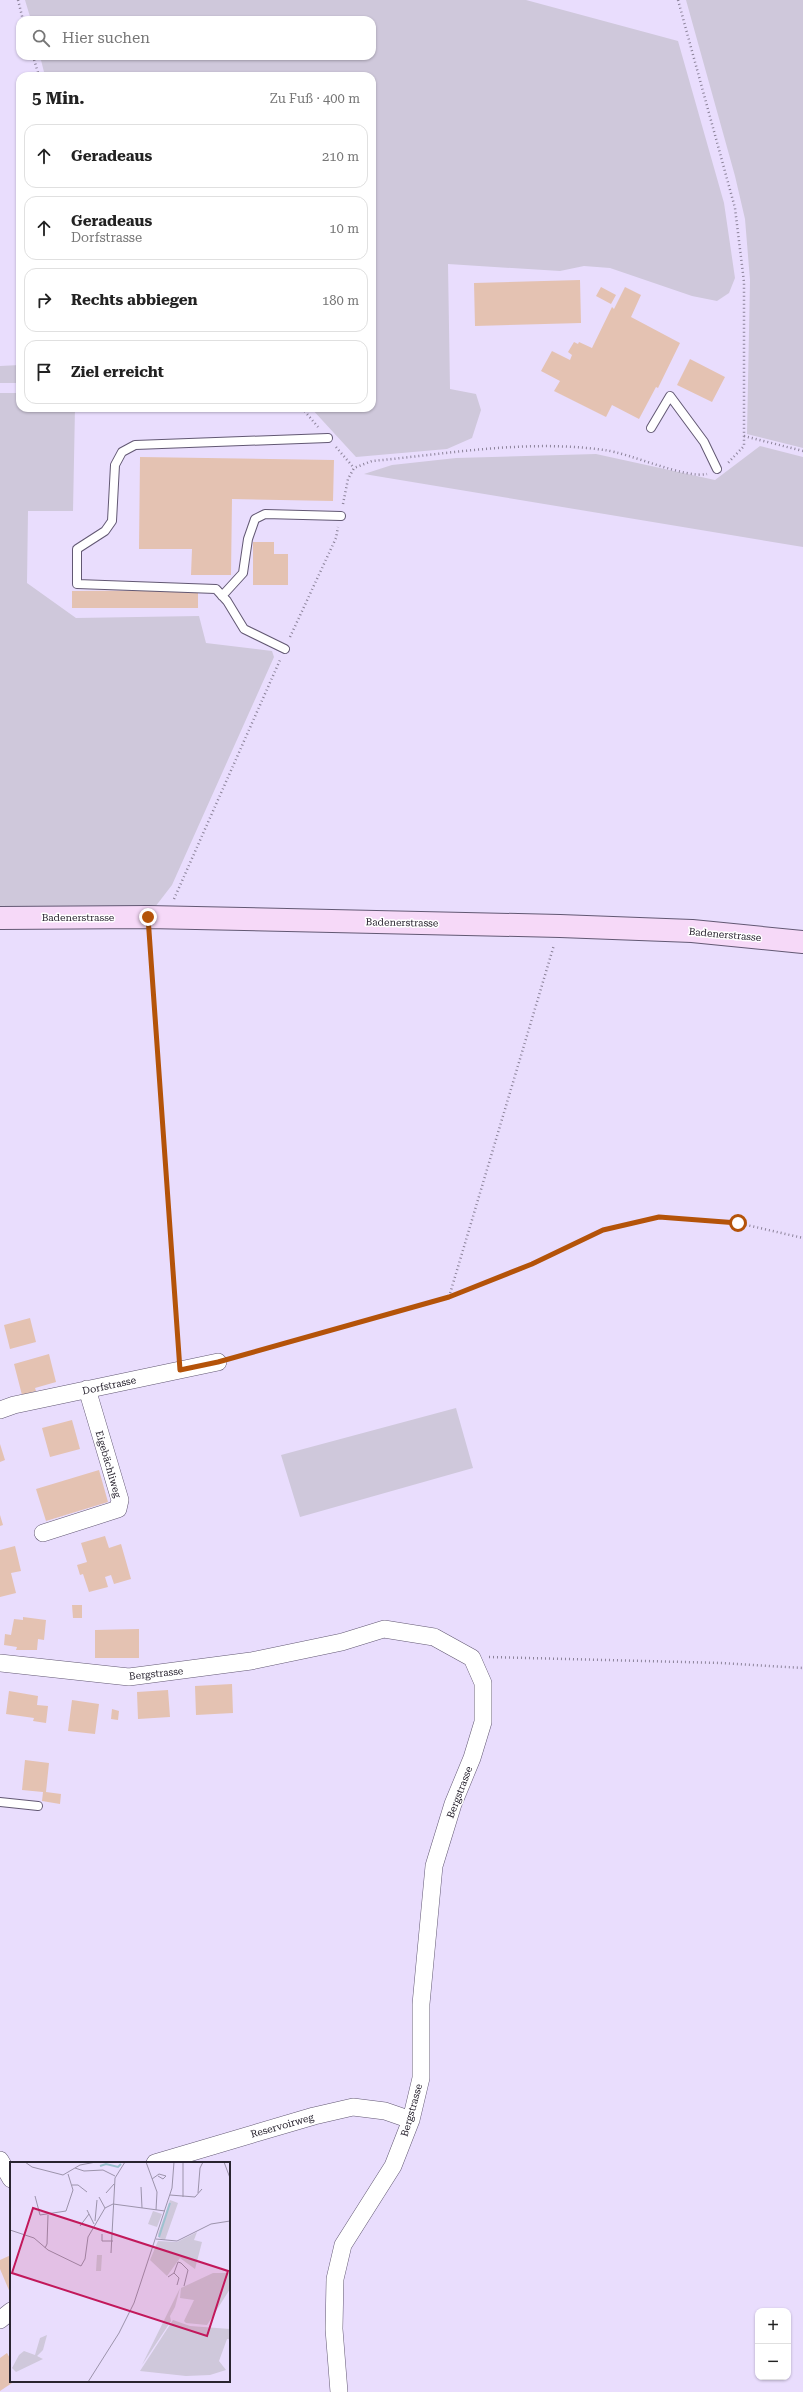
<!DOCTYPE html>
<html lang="de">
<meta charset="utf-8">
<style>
:root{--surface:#fff;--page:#f2f2f2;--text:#222;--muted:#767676;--line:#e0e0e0}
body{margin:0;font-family:"Roboto Serif",serif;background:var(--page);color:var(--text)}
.controls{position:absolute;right:12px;bottom:12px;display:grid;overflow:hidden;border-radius:8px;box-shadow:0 1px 3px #0004}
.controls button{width:36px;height:36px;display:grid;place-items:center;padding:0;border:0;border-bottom:1px solid var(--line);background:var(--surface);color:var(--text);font:20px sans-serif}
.stop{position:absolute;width:12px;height:12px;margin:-9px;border:3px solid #b45309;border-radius:50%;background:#fff}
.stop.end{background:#b45309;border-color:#fff;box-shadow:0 1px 4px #0008}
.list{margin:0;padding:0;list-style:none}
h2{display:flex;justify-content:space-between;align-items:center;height:52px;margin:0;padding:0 16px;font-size:17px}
h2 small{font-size:13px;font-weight:400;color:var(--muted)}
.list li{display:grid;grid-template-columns:26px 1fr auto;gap:12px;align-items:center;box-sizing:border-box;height:64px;margin:0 8px 8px;padding:0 8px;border:1px solid var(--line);border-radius:12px}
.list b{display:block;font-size:15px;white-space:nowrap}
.list p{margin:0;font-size:13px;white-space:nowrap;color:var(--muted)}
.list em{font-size:13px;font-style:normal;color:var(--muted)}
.icon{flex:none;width:22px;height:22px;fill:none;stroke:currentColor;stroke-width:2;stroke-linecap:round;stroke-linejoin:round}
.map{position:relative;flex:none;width:803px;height:2392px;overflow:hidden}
.search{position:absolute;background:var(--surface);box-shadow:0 1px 3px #0004;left:16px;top:16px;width:360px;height:44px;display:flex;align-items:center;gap:10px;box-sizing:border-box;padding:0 14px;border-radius:12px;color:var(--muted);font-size:15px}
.panel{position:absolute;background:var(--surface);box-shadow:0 1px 3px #0004;left:16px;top:72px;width:360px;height:340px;border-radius:12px}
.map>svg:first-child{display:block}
.green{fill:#cfc8db}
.building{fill:#e4c2b2}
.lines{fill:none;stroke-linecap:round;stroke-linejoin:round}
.lane-casing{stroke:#625873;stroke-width:10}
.street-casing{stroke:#625873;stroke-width:18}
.secondary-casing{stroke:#625873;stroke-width:24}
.path{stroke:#8c839a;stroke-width:2.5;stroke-dasharray:1 3;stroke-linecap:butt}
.lane{stroke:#fff;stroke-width:8}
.street{stroke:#fff;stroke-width:17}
.secondary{stroke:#f6d9f8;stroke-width:22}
.route{stroke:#b45309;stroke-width:5}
.labels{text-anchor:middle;stroke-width:3;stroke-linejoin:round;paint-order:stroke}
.street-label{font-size:10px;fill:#292430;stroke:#fff}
.inset-river{fill:none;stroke:#9dc2d0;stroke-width:2}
.inset-road{fill:none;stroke:#9c93ab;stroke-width:1}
.view{fill:#c2185b;fill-opacity:0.15;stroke:#c2185b;stroke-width:2}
.inset-edge{fill:none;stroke:#292430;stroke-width:2}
</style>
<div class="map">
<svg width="803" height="2392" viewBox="0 0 803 2392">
<rect width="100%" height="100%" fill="#e9ddfd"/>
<path class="green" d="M25 0H526L678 41 724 203 735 278 729 293 717 301 692 296 610 268 584 266 560 271 448 264 450 389 476 394 481 410 472 438 447 449 356 457 311 408H372V76H45L40 56H372V20H31Z
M686 0H803V448L747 434 750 280 745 219 735 176Z
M20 365V383H0V366Z
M0 393H20V408H75L73 511H28L27 583 76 618 199 616 206 643 272 651 274 657 172 885 155 907H0Z
M760 446 803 457V547L364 474 392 465 456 458 596 454 715 480Z
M456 1408 473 1468 300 1517 281 1455Z"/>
<path class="building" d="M580 280 581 323 475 326 474 283Z
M601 287 616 295 611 304 596 296Z
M625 287 641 295 631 317 680 343 658 388 656 387 639 419 612 405 606 417 554 391 560 381 541 371 552 351 570 360 572 355 568 352 574 342 578 344 579 342 592 348 612 307 614 309Z
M690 359 725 377 712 402 677 385Z
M140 457 334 460 333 501 232 499 231 575H191L192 549H139Z
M253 542H274V554H288V585H253Z
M198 590V608H72V591Z
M30 1318 36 1342 10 1349 4 1325Z
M49 1354 56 1382 35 1388 36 1391 22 1395 14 1364Z
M72 1420 80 1449 50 1457 42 1428Z
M0 1444 5 1460 0 1462Z
M99 1470 108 1502 46 1521 36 1489Z
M0 1515 3 1525 0 1526Z
M105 1536 109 1548 121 1544 131 1579 114 1584 111 1575 105 1577 108 1587 89 1592 83 1574 80 1575 77 1565 87 1562 81 1543Z
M15 1546 21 1571 11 1573 16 1593 0 1597V1550Z
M72 1605H82V1618H73Z
M23 1617 46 1620 44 1640 38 1639 37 1650H16L17 1647 4 1645 5 1634 11 1635 14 1619 23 1620Z
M139 1629V1658H95V1630Z
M232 1684 233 1713 196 1715 195 1686Z
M168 1690 170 1717 138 1719 137 1692Z
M9 1691 38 1696 37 1705 48 1706 46 1723 33 1721 34 1718 6 1714Z
M72 1700 99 1704 95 1734 68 1731Z
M112 1709 119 1711 118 1720 111 1719Z
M25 1760 49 1763 46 1792 61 1794 60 1804 42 1801 43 1792 22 1790Z
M11 2255V2295L0 2269V2260Z
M7 2353 11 2360V2381H15L0 2391V2358Z"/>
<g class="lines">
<g class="lane-casing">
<path id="lane" d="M651 428 670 396 704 442 717 469
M222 596 243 573 248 539 255 519 265 514 341 516
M285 649 244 629 227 601 216 589 77 584V549L105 531 112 521 115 465 122 452 135 445 328 438
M0 1802 38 1806"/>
</g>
<g class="street-casing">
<path id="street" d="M0 1410 14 1405 218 1362
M43 1533 118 1509 120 1500 87 1389
M0 1663 129 1677 251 1661 342 1642 384 1629 434 1637 472 1658 483 1683V1722L472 1758 453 1804 434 1866 421 2004V2078L411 2120 393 2166 343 2245 335 2279 334 2329 339 2392
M0 2160 11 2179
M155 2163 314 2116 353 2107 385 2111 411 2120
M0 2320 11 2311"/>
</g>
<g class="secondary-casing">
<path id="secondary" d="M0 918 148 917 560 926 692 931 803 942"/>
</g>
<path class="path" d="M18 0 23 20
M678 0 735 208 744 282V446L727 464
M33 56 39 76
M302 408 318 427
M744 436 803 451
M336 447 354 468
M343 504 348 479 354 468 372 461C448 454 527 439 604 450 630 453 685 479 707 474
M290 637 336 538 338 527
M174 899 280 660
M149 936 179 1354
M449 1297 554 945
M234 1358 449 1297 532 1265 603 1230 659 1217 738 1223 803 1238
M489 1657 722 1663 803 1668"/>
<use href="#lane" class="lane"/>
<use href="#street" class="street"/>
<use href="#secondary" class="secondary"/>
</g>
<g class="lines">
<path class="route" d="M148 917 180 1370 218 1362 449 1297 532 1264 603 1230 659 1217 738 1223"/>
</g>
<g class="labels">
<g class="street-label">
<text x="78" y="921">Badenerstrasse</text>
<text transform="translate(402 922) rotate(1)" y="4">Badenerstrasse</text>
<text transform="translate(725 934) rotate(5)" y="4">Badenerstrasse</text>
<text transform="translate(109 1385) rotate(-12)" y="4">Dorfstrasse</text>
<text transform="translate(109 1464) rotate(74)" y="4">Eigebächliweg</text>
<text transform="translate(156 1673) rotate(-6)" y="4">Bergstrasse</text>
<text transform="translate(459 1792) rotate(-69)" y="4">Bergstrasse</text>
<text transform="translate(411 2110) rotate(-74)" y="4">Bergstrasse</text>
<text transform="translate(282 2125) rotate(-16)" y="4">Reservoirweg</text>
</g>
</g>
<g transform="translate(10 2162)">
<rect width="220" height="220" fill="#e9ddfd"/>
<path d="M160 38 168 41 155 78 149 76 148 72ZM143 49 152 52 147 65 138 62ZM187 70 184 78 192 80 185 107 170 96 157 114 140 98 148 79 167 80ZM87 93H92L91 109H86ZM203 111H220V127L197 163 176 161 174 159 184 138 170 136 171 126ZM170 126 165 145 160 154 161 159 132 203ZM163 158 180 164 220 167V177H217L209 199 216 208 200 213 176 214 130 209ZM37 173 33 188 27 194 33 197 6 210 2 206 9 193 14 189 25 193 30 176Z" fill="#cfc8db"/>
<path class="inset-river" d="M90 4 96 2 108 5 111 2M149 75 160 41"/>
<path class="inset-road" d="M15 0 22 5 53 13 70 3 86 0M136 0 147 30 146 48M173 0V35M214 0 220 16M65 6 74 9 93 8 105 14M142 17 149 12 156 14 153 17 148 14M62 23H68L77 30M131 25 132 46M96 31 104 22M188 31 190 6 193 0M160 33 185 35 192 27M25 34 30 53 56 49 63 28 58 12M89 35 95 46M77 48 84 62M85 59 87 38M70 64 79 52M0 68 24 76 38 88 71 104 75 97 78 75 95 46 103 42 155 49M92 72V79H103M146 77 167 79 201 62 220 59M35 86 37 82 38 53M101 91 105 16 115 0M164 111 169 116 167 123M158 115 164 111 168 100 171 101 178 108 174 124M78 220 109 171 124 141 162 26 164 0"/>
<path class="view" d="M23 46 218 109 197 174 2 111Z"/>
<rect width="220" height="220" class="inset-edge"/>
</g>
</svg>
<div class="controls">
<button>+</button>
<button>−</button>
</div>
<div class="stop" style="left:738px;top:1223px"></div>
<div class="stop end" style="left:148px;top:917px"></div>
<div class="search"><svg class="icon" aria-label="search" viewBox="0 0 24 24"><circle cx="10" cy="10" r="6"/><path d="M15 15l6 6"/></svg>Hier suchen</div>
<section class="panel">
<h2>5 Min.<small>Zu Fuß · 400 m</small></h2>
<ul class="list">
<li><svg class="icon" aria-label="ahead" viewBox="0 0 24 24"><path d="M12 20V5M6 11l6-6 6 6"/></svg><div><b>Geradeaus</b></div><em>210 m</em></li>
<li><svg class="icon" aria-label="ahead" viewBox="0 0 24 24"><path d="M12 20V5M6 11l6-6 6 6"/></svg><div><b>Geradeaus</b><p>Dorfstrasse</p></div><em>10 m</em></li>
<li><svg class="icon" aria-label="right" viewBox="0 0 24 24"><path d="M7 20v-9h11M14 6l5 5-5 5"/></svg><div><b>Rechts abbiegen</b></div><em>180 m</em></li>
<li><svg class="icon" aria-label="arrive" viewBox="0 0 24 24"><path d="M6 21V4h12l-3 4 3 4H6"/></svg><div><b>Ziel erreicht</b></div></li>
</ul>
</section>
</div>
